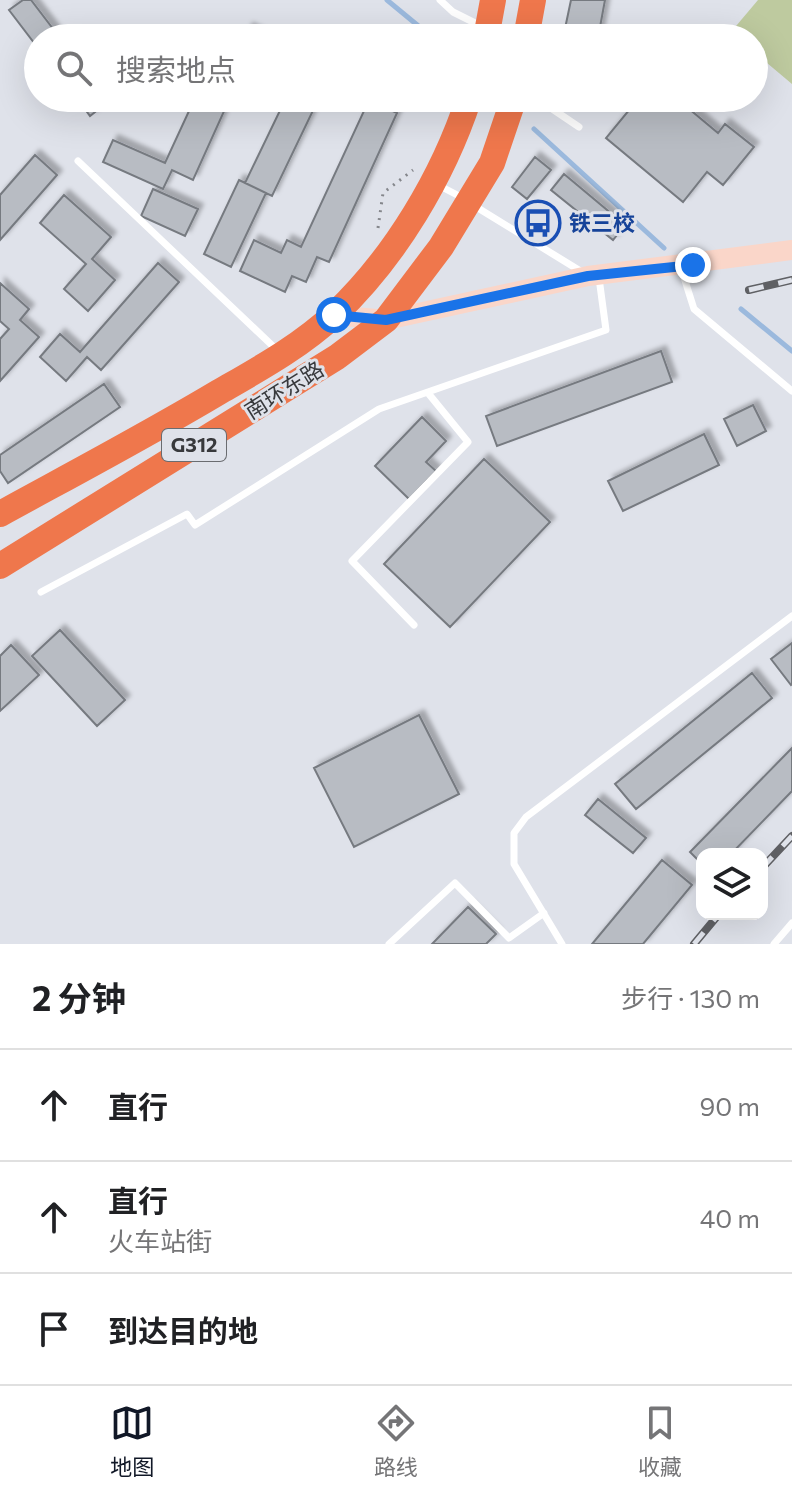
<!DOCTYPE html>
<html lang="zh">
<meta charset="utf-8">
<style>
:root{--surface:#fff;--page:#f2f2f2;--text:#202124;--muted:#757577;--line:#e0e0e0;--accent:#111827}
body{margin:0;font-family:Commissioner,"Noto Sans SC",sans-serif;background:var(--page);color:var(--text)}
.controls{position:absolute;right:24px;bottom:24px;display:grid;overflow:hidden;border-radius:16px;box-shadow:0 8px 32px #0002}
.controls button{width:72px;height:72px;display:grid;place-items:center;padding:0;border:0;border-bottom:2px solid var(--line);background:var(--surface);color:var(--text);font:40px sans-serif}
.stop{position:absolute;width:24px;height:24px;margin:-18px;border:6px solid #1a73e8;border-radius:50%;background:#fff}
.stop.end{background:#1a73e8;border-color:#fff;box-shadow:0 2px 8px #0008}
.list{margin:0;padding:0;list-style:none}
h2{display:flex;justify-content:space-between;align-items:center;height:104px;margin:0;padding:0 32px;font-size:34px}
h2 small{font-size:26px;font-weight:400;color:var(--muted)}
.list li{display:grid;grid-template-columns:52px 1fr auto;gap:24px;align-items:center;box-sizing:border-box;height:112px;padding:0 32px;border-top:2px solid var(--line)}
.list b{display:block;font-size:30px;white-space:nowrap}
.list p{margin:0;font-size:26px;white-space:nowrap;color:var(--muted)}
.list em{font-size:26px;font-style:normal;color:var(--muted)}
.icon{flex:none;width:44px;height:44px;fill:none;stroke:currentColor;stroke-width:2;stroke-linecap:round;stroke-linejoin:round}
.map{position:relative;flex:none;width:792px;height:944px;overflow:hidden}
.search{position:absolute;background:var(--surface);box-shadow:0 8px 32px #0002;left:24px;right:24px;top:24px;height:88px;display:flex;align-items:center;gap:20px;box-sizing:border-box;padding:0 28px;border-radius:44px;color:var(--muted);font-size:30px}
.sheet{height:440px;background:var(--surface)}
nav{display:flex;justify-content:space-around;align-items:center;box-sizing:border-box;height:112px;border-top:2px solid var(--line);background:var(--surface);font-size:22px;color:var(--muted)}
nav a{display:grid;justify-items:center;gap:4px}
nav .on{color:var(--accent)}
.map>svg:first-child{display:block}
.green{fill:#beca9f}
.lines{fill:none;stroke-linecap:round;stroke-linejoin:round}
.stream{stroke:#9bb9dd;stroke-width:5}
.building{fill:#b8bcc3;stroke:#767a80;stroke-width:2;filter:url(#shadow)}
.path{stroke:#84868b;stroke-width:3;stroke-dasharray:2 6;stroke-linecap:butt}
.lane{stroke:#fff;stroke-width:7}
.secondary{stroke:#fad6c9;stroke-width:20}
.highway{stroke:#ef774c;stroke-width:26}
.rail-casing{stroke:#5f6064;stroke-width:8}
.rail{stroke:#dfe2ea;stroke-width:5;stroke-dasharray:15;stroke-linecap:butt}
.route{stroke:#1a73e8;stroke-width:10}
.labels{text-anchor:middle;stroke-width:6;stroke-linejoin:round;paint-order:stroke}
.shield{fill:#dfe2ea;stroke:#6a6c70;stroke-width:2}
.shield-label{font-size:20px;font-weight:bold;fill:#38393c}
.transit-label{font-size:22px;font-weight:bold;fill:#164399;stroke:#dfe2ea;text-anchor:start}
.street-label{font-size:22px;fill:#38393c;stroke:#dfe2ea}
</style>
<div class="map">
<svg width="792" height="944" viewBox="0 0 792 944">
<defs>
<filter id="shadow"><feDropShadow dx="5" dy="-5" stdDeviation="2" flood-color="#0004"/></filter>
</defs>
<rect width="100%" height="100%" fill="#dfe2ea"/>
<path class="green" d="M758 0H792V84L754 52V38H737L731 32Z"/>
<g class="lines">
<path class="stream" d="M387 0 433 38
M534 129 664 248
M741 309 792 351"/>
</g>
<path class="building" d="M23 0H31L60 38H38V48L9 10Z
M571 0H605L598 38H563Z
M248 28 269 38H244Z
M77 98H106L109 101 90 116Z
M195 98H230L193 180 172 170 163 189 103 162 113 140 165 163Z
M286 98H319L272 196 245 183Z
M639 98H676L718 133 725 124 754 147 723 185 707 172 683 202 606 138Z
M369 100 397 113 329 262 317 257 306 282 292 276 285 292 240 271 254 240 281 253 287 240 301 247Z
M35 155 57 175 0 240V195Z
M535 157 551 170 527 199 512 187Z
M564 174 625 225 613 240 551 190Z
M239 180 266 193 231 267 204 254Z
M153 189 198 209 185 236 141 216Z
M64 195 111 237 92 259 115 280 88 311 64 289 86 264 40 223Z
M158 263 179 282 101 370 87 357 66 381 40 357 60 334 80 352Z
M0 283 29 309 20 320 39 337 0 381V339L9 329 0 321Z
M661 351 672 382 497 446 486 416Z
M104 384 120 407 8 483 0 471V455Z
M753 405 766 431 737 446 724 419Z
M422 417 446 441 426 462 436 471 409 499 375 466Z
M704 434 719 465 623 511 608 481Z
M484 459 550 522 450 627 384 564Z
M60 630 125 700 97 726 32 656Z
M792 643V684L791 685 771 659Z
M11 645 39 675 0 711V656Z
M752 673 772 698 636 809 615 784Z
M419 715 459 794 354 847 314 768Z
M792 748V791L731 854H702V864L690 852Z
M598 799 646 838 633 853 585 815Z
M662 860 692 885 643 944H592Z
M468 907 496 934 486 944H432Z"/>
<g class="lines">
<path class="path" d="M378 228 383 193 413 170"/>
<path class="lane" d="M440 0 453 12 481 26
M536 98 579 127
M78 161 278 351
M438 185 463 198
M473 205 582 272
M681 268 694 309 792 391
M41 592 187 514 195 525 379 409 606 330 599 278
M414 625 352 561 468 442 428 393
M389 944 455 883 509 938 544 913
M562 944 514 864V833L526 817 792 616
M774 944 792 923"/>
<path class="secondary" d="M334 315 386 320 588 276 792 250"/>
<path class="highway" d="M486 38 493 0
M526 38 533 0
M0 514C73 474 147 435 219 392 259 369 301 346 335 314 395 257 443 177 469 98
M0 566 337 357 386 320 441 247 492 163 514 98"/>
<g class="rail-casing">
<path id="rail" d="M749 290 792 280
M762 868 792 836
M694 944 719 914"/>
</g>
<use href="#rail" class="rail"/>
</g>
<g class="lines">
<path class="route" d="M334 315 386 320 588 276 693 265"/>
</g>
<defs>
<g id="bus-ring" transform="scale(2.3)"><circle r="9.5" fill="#dfe2ea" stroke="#1a4fb4" stroke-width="1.5"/><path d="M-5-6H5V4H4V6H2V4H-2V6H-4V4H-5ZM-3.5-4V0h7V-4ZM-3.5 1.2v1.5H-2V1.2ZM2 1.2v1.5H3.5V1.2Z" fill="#1a4fb4"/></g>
</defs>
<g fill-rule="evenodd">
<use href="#bus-ring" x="538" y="223"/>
</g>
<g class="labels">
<rect class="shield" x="162" y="429" width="64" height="32" rx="6"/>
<g class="shield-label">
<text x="194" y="452">G312</text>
</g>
<g class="transit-label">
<text x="569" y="231">铁三校</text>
</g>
<g class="street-label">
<text transform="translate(284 390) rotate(-32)" y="8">南环东路</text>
</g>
</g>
</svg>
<div class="controls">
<button><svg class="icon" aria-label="layers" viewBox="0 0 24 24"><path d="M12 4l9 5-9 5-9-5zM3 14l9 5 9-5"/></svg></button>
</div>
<div class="stop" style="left:334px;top:315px"></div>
<div class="stop end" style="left:693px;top:265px"></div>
<div class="search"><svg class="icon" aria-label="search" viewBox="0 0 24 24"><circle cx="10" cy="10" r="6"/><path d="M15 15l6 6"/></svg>搜索地点</div>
</div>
<section class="sheet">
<h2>2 分钟<small>步行 · 130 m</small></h2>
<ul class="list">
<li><svg class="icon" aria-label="ahead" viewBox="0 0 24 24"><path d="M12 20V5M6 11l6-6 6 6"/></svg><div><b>直行</b></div><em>90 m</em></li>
<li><svg class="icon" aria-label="ahead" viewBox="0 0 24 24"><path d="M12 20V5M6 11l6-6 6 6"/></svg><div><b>直行</b><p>火车站街</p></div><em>40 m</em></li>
<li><svg class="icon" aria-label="arrive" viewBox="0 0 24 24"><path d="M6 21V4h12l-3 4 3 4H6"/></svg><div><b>到达目的地</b></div></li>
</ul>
</section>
<nav>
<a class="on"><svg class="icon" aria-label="map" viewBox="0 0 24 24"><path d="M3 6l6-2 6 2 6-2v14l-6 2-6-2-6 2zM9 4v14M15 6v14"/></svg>地图</a>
<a><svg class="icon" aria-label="directions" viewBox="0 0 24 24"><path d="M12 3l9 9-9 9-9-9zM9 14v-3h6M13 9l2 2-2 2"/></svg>路线</a>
<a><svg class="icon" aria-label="saved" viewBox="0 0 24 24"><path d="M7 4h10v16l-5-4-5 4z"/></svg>收藏</a>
</nav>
